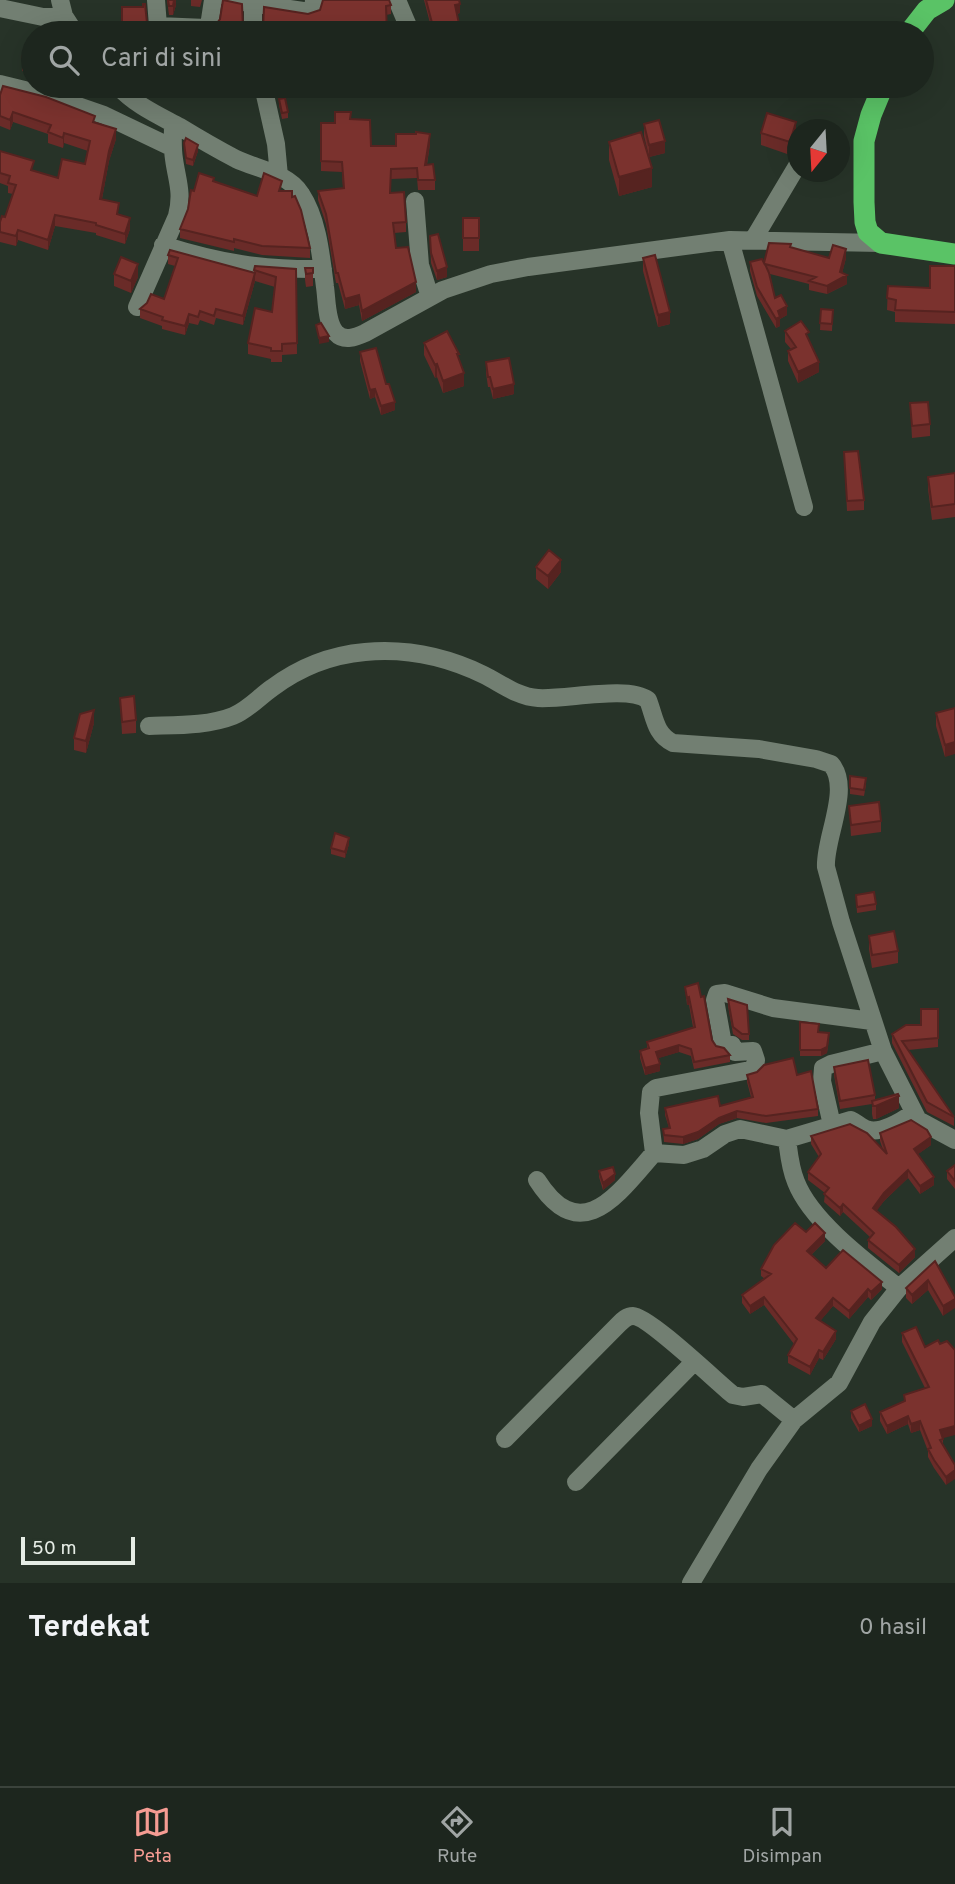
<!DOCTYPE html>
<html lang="id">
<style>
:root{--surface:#1d261e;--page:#2a322b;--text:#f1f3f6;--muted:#a0a5a4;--line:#3b433c;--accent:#f59c93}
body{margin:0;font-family:Overpass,sans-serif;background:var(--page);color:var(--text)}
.compass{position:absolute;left:787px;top:119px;width:63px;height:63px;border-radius:50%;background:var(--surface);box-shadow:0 7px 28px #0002;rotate:198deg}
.scale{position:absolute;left:21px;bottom:18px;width:114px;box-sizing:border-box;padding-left:7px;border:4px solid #e5ece5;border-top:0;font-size:19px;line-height:24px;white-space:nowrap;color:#e5ece5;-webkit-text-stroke:5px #273328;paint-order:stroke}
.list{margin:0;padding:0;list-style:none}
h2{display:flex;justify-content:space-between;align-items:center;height:91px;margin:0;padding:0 28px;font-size:30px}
h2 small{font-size:23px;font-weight:400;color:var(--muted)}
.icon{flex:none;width:38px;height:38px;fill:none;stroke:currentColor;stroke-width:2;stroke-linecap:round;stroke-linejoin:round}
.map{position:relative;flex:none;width:955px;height:1583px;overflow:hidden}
.search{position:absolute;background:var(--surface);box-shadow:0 7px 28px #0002;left:21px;right:21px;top:21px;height:77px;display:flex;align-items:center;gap:18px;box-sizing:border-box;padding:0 24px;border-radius:38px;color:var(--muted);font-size:26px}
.sheet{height:203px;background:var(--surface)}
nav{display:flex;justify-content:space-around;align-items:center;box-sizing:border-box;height:98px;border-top:2px solid var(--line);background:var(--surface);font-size:19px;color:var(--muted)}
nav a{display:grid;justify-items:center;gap:4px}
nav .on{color:var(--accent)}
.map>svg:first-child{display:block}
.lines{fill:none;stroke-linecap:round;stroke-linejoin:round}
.minor{stroke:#727f72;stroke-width:18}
.highway{stroke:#5ac366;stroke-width:21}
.wall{fill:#6a2b28}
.shaded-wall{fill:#562320}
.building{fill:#7b322e;stroke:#562320;stroke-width:2}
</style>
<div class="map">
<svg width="955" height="1583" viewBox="0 0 955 1583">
<rect width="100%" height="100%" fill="#273328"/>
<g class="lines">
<path class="minor" d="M60 0 64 16 75 33
M156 0 158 26 206 28 209 26 213 0
M230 0 310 12 313 10 314 0
M253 0V33
M397 0 411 33
M0 8 43 17 64 16
M0 84 49 96 104 115 173 148
M118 86C135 105 158 115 180 127 198 138 217 149 236 159 257 169 288 173 301 194 318 220 321 256 325 287 327 300 326 323 336 333 344 342 356 337 365 333L443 290 491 274 528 267 730 240 881 243
M263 86 276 144 279 176
M415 201 420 265 430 297
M730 240 804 507
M753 240 797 166
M163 245C220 263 263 270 323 269
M137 307 177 216C183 192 177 181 174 159 172 147 173 135 173 124
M149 726C175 725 208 726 233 716 248 710 259 697 272 688 300 667 331 655 365 652 407 648 447 657 484 675 502 684 518 697 538 698 565 700 628 685 648 700 655 718 655 734 673 743L759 749 816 759 831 764C852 788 824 839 826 867L841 922 883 1051 918 1120 955 1140
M832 1125 822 1081 823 1068 831 1064 883 1051
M787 1139C789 1154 790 1168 796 1182 811 1221 866 1262 899 1288
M654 1153 684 1155 703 1149 725 1134 740 1129 787 1139 851 1120C856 1122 860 1127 866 1129 879 1135 902 1121 913 1113
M537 1180C581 1249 618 1194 654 1153L649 1113 651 1092 656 1088 750 1070 755 1066 756 1060 753 1051 735 1052 732 1045 723 1044 715 1000 717 994 725 993 773 1008 872 1021
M505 1439 619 1324C623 1320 627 1316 633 1316 648 1316 717 1382 733 1395L743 1397 762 1394 794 1420
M576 1482 694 1362
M691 1583 759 1469 794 1420 839 1383 872 1322 899 1288 955 1238"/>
<path class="highway" d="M909 33 927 10 944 0
M883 86 871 115 864 141V202L865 222 868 232 881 243 955 254"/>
</g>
<path class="wall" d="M167 0H176V5L173 15H169Z
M191 0H202L200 7 191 6Z
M424 0H459L460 13 457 14 461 33H423V24L430 23Z
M391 5V14L386 15 308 14 320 10Z
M122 7H143L147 23V29H122Z
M33 41V74L22 71V58Z
M53 86H71L69 91Z
M228 86H253V94L238 93V89Z
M333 86H357L356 93 340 92V88Z
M0 95 95 122 116 139 109 161 102 199 119 214 130 229 125 244 96 235V233L55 226 48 250 18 240 16 246 0 242V222L5 217 13 194 8 193V186L0 183V151L34 171 58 178 85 164 88 151 64 143 63 148 48 143V134L13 122 10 130 0 126Z
M279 99 288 112V118L282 119 279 105Z
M321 123H335L371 146H396L430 144 427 165 435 180V190H418L417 178 391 179 390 193 406 222V232L394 233 396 248 416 292 362 321 359 305 345 309 338 283H336L326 224 318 200V191L343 188 342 172 321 171Z
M644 124 665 153 649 157 644 136Z
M761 133 796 135 790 155 761 145Z
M609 142 652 187 619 196 609 160Z
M184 143 198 151 193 166 186 164Z
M214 181 257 196 282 191 292 197 310 248V258L262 255 234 248V251L180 238V229L188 209 194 191Z
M463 218H479V251H463Z
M430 236 447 277 437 280 431 263Z
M791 247 829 258H846L842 273 847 284 827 294 809 290V284L770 274 775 298 787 315 780 319V326L776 328 757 296 750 271V262L764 263Z
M168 255 254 272V270L296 269 297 354 282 355V362H271V359L248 354V343L272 312 275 287 255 281 243 325 216 318 214 325 200 320 198 325 189 323 185 335 162 329V326L140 318V309L164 299 175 266 168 264Z
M643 258 670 324 658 327 643 271Z
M955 266V324L895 322V312L887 310 888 286 930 288Z
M305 268 313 273V286L306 287 305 280Z
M114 274 138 277 131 293 114 286Z
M821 309 833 310 832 331 820 330Z
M785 331 809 340 819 372 798 383 788 361V351L791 349 785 342Z
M424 343 459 359 464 386 443 393 437 377 435 378 424 355Z
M360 352 395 410 381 415 375 397 370 399 360 361Z
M486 362 514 394 493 399 490 387H488L486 373Z
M910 403 930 424V436L912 438Z
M844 452 864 500V510L847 511Z
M955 473V517L932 520 928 489V477Z
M536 567 561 572 548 589 536 579Z
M120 698 136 720V733L122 734Z
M955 708 945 757 936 726V713Z
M94 723 86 753 74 750V738Z
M850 776 866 785 864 796 850 794Z
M849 806 881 821V832L851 836Z
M349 844 345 858 331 854V848Z
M856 895 876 904V910L857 913Z
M869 936 898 951V963L872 968 869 949Z
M685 987 701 997 712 1040 716 1046 730 1055V1062L694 1069 691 1056 679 1052 658 1058 660 1071 645 1075 640 1058V1051L647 1049V1042L693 1027 689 1005H687Z
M728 999 749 1034V1040H742L733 1034 728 1006Z
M938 1009V1047L908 1050 954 1117V1126L927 1112 892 1043V1034L921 1025Z
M800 1022 819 1032 829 1039 827 1053 821 1056H800Z
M834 1067 875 1095V1101L899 1108 876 1119H873L872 1114V1104L840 1109 834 1075Z
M747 1075H797L818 1109V1116L766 1123 737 1118 719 1124 698 1139 683 1144 664 1142 663 1129 669 1128 665 1115V1108L720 1106 751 1097 747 1082Z
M880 1133 931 1145 918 1154 934 1185 920 1194 908 1178 884 1201 876 1211 915 1257 899 1273 868 1248V1240L870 1237 843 1212 840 1216 824 1202 825 1193 808 1180V1172L819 1157 811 1144V1136L883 1150 880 1141Z
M955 1165V1189L947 1179V1171Z
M599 1171 615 1180 603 1190 599 1177Z
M806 1232 825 1241 811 1255 826 1268 882 1289 871 1300 868 1297 849 1319 833 1306 820 1321 836 1339 823 1360 819 1358 810 1375 788 1363V1355L794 1344 764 1305 750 1314 742 1303V1295L765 1279 761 1276V1269Z
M935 1261 955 1297 943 1316 928 1290 912 1304 906 1298V1288Z
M916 1327 943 1438V1446L955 1465 946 1485 934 1468 928 1457V1451L920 1430 911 1433 908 1424 887 1434 880 1421V1412L904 1401V1395L925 1388 902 1342V1333Z
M851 1411 872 1426 859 1432 851 1418Z"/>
<path class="shaded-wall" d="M174 0H176V5L173 15V6Z
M460 4V13L455 14V5Z
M13 112V122L10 130V120Z
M796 122V135L790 155V142Z
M116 129V139L109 161 100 209V199L109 151Z
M64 133V143L63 148V138Z
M430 134V144L425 175V165Z
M665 141V153L649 157V145Z
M198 145V151L193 166V160Z
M652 168V187L619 196V177Z
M55 215V226L48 250V240Z
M130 218V229L125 244V234Z
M18 230V240L16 246V236Z
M846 249V258L841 278 847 275V284L827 294V286L840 272Z
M138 264V277L131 293V281Z
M447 267V277L437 280V271Z
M255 273V281L243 325V316Z
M416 282V292L362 321V311Z
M359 295V305L345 309V299Z
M787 306V315L780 319V326L776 328V319L778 311Z
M670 312V324L658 327V315Z
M189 314V323L185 335V326Z
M329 336V342L319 344V338Z
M819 362V372L798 383V372Z
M437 364V377L435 378V365Z
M464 373V386L443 393V381Z
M514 384V394L493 399V389Z
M375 389V397L370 399V390Z
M395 402V410L381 415V406Z
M561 560V572L548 589V576Z
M94 710V723L86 753V741Z
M955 742V754L945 757V745Z
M349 838V844L345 858V852Z
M689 997V1005H687V998Z
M829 1033 827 1053 821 1056V1050Z
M679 1045V1052L656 1059V1052Z
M660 1064V1071L645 1075V1068Z
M899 1096V1108L876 1119V1106Z
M737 1111V1118L719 1124 698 1139 683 1144V1137L719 1118Z
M931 1137V1145L914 1157V1149Z
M908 1170V1178L884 1201 873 1216V1208L884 1193Z
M615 1174V1180L603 1190V1183Z
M934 1177V1185L920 1194V1186Z
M843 1204V1212L840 1216V1208Z
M825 1233V1241L807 1259V1251Z
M915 1249V1257L899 1273V1265Z
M928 1280V1290L912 1304V1295Z
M882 1282V1289L871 1300V1292Z
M868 1289V1297L849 1319V1311Z
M764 1297V1305L750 1314V1306Z
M833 1298V1306L816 1326V1318Z
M955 1299V1308L943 1316V1306Z
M836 1331V1339L823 1360V1352Z
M819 1350V1358L810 1375V1367Z
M908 1416V1424L887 1434V1426Z
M872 1419V1426L859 1432V1426Z
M920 1421V1430L911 1433V1424Z
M955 1426V1435L940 1439V1430Z
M955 1470V1479L946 1485V1477Z"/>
<path class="building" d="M168 0H174L173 6H169Z
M223 0 242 4 243 29 250 33H165L159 32V28L212 30 220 19Z
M323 0H389L391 5 386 6 387 33H258L263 29 264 7 308 14 320 10Z
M426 0H459L460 4 455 5 461 33H424L423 24 432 23Z
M143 4H145L147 23H122V7H143Z
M28 40 33 41V62L22 58Z
M3 86 46 97 95 116 93 122 116 129 109 151 100 199 119 203 117 214 130 218 125 234 96 225V223L55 215 48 240 18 230 16 236 0 232V222L2 216 5 217 16 185 8 183 10 176 0 173V151L34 161 31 170 58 178 62 159 85 164 90 141 64 133 63 138 48 132 51 125 13 112 10 120 0 116V95Z
M285 98 288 112 282 113 279 99Z
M335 112H351L350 119 370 120 371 146H396V134H416V132L430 134 425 165 433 164 435 180H418L417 168 391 169 390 193 404 192 406 222 393 223 396 248 408 247 416 282 362 311 359 295 345 299 338 273H336L326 214 318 191 344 188 342 162 321 161V123H335Z
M767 113 796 122 790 142 761 133Z
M659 120 665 141 649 145 644 124Z
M641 132 652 168 619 177 609 142Z
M186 138 198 145 193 160 186 158 184 143Z
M199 173 214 178 213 181 257 196 264 173 282 181 279 191H292V197L295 196 301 210 310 248 262 246 234 239V242L180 229 188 209 191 190 194 191Z
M463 218H479V238H463Z
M438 234 447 267 437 271 431 253 430 236Z
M769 243 791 244 790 247 829 258 833 245 846 249 840 272 847 275 827 286 809 281 816 277 765 264 769 273 775 298 781 295 787 306 778 311 780 317 776 319 757 287 750 262 762 259 764 263Z
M170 250 255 273 243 316 216 309 214 316 200 311 198 317 189 314 185 326 162 320 163 317 140 309 147 303 151 294 164 299 178 258 168 255Z
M655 255 670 312 658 315 643 258Z
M121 257 138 264 131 281 114 274Z
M255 266 296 269 297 343 282 344V351H271V348L248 343 255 308 272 312 276 277 254 270Z
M930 266H955V312L895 310 896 300 887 298 888 286 930 288Z
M305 268H313V273L306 274Z
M821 309 833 310 832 324 820 323Z
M801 321 809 332 806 334 819 362 798 372 788 351 796 347 785 331Z
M321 323 329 336 319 338 316 325Z
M447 331 459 354H457L464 373 443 381 437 364 435 365 424 343Z
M376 348 386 384H389L395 402 381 406 375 389 370 390 360 352Z
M509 358 514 384 493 389 490 377H488L486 362Z
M928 402 930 424 912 426 910 403Z
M858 451 864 500 847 501 844 452Z
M955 473V504L932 507 928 477Z
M549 550 561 560 548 576 536 567Z
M134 696 136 720 122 722 120 698Z
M955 708V742L945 745 936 713Z
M94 710 86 741 74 738 80 714Z
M850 776 866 778 864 790 850 788Z
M879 802 881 821 851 825 849 806Z
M335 833 349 838 345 852 331 848Z
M874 892 876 904 857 907 856 895Z
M894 931 898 951 872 955 869 936Z
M698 983 701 997 704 996 712 1040 716 1046 724 1048 730 1055 694 1062 691 1049 679 1045 656 1052 660 1064 645 1068 640 1051 649 1048 647 1042 695 1027 689 997 687 998 685 987Z
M728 999 747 1005 749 1034H742L733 1027Z
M921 1009H938V1038L902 1041 954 1117 927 1102 892 1034 906 1025H921Z
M800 1022 819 1024 818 1032 829 1033 827 1047 821 1050H800Z
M793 1058 797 1075 811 1071 818 1109 766 1116 737 1111 719 1118 698 1132 683 1137 664 1135 663 1129 670 1128 665 1108 718 1096 720 1106 753 1097 747 1075 757 1072 764 1065Z
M868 1060 875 1095 840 1101 834 1067Z
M898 1094 899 1096 876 1106H873L872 1101Z
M911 1120 927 1130 931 1137 914 1149 934 1177 920 1186 908 1170 884 1193 873 1208 896 1227 915 1249 899 1265 868 1240 874 1233 843 1204 840 1208 824 1194 829 1188 808 1172 821 1154 811 1136 850 1124 867 1133 887 1154 880 1133Z
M955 1165V1181L947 1171Z
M613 1167 615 1174 603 1183 599 1171Z
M795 1223 806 1232 815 1223 825 1233 807 1251 826 1268 843 1250 882 1282 871 1292 868 1289 849 1311 833 1298 816 1318 836 1331 823 1352 819 1350 810 1367 788 1355 797 1339 764 1297 750 1306 742 1295 771 1274 761 1269 774 1245Z
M935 1261 955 1297V1299L943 1306 928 1280 912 1295 906 1288Z
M916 1327 925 1347 938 1340 940 1344 947 1341 955 1350V1426L940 1430 943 1439 940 1440 955 1465V1470L946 1477 934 1460 928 1449 931 1448 920 1421 911 1424 908 1416 887 1426 880 1412 905 1401 904 1395 929 1387 902 1333Z
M865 1404 872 1419 859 1426 851 1411Z"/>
</svg>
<svg class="compass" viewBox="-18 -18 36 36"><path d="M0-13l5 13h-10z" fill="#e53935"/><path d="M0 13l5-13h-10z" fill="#a0a5a4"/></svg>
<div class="scale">50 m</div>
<div class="search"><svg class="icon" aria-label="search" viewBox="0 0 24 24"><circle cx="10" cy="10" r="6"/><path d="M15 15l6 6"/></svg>Cari di sini</div>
</div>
<section class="sheet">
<h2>Terdekat<small>0 hasil</small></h2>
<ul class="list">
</ul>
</section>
<nav>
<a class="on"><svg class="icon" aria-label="map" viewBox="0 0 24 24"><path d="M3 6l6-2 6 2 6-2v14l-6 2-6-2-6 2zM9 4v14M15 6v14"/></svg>Peta</a>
<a><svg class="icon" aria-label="directions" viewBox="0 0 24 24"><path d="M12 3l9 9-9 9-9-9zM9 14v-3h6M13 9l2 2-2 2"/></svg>Rute</a>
<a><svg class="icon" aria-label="saved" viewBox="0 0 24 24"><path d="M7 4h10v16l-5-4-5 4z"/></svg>Disimpan</a>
</nav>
